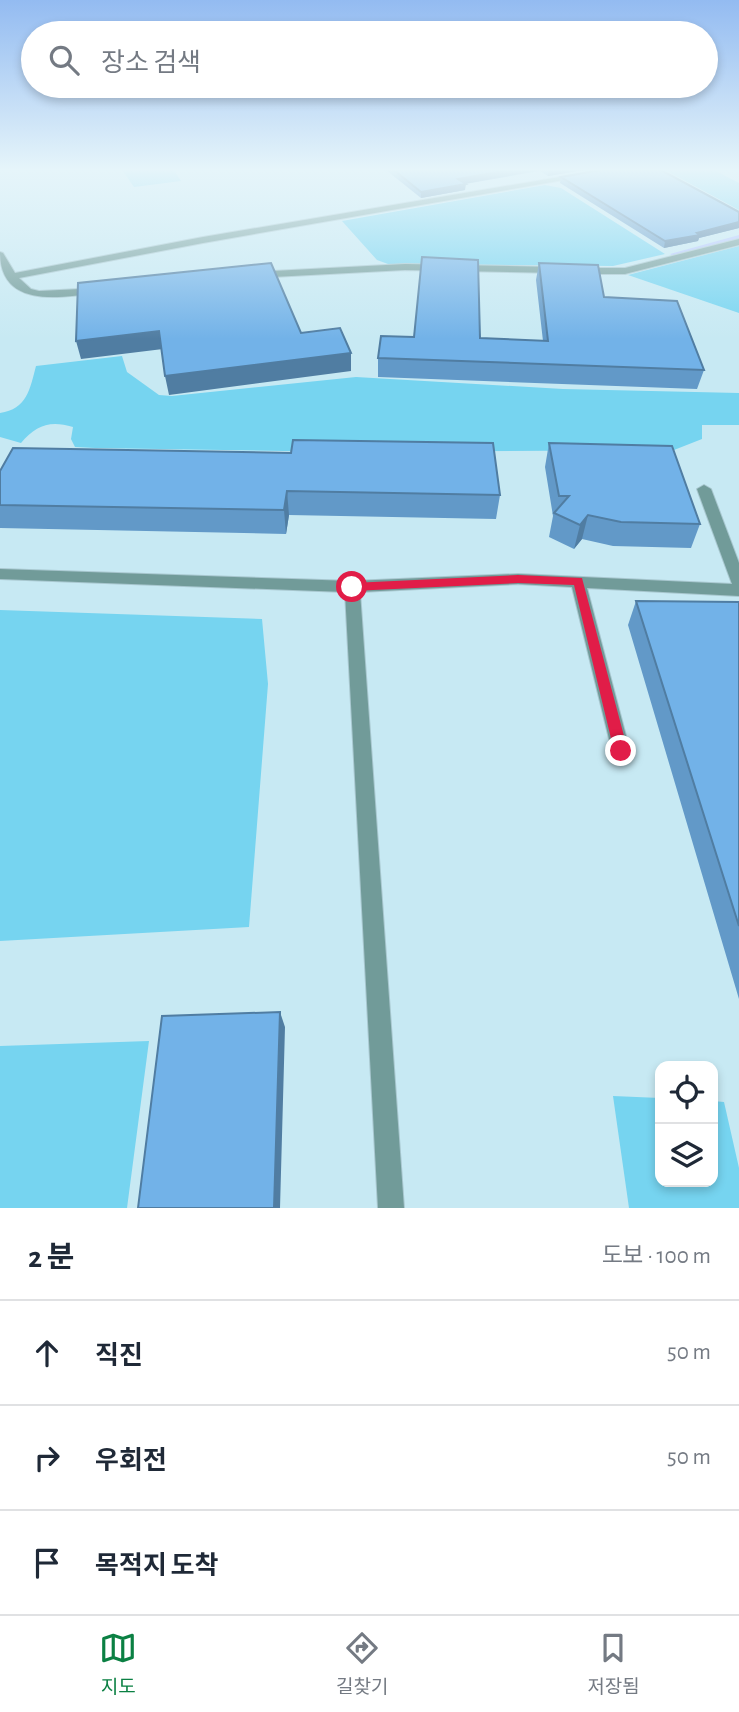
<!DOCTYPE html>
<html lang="ko">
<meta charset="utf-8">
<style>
:root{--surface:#fff;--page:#f2f2f3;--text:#1f2937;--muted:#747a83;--line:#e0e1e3;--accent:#0b8043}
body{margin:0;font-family:"Alegreya Sans","Noto Sans KR",sans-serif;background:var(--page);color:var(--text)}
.controls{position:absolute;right:21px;bottom:21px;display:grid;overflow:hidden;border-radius:14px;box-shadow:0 4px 10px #0003}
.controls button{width:63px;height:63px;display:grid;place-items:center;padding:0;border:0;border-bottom:2px solid var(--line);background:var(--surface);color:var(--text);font:35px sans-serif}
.stop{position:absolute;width:21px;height:21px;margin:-16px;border:5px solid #e11d48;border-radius:50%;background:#fff}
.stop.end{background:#e11d48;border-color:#fff;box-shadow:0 2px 7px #0008}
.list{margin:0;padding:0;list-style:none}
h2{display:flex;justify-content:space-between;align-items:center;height:91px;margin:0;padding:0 28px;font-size:30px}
h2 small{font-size:23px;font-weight:400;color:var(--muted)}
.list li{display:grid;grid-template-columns:46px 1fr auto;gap:21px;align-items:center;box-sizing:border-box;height:105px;padding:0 28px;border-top:2px solid var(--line)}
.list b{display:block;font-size:26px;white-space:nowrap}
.list em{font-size:23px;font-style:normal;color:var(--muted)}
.icon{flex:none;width:38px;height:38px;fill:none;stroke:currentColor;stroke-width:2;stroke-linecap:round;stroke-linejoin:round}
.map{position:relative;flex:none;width:739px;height:1208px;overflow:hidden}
.search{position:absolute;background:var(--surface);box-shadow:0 4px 10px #0003;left:21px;right:21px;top:21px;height:77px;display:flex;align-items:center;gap:18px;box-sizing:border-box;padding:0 24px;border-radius:38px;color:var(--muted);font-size:26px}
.sheet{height:406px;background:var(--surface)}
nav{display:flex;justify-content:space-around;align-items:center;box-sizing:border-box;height:98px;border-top:2px solid var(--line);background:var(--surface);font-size:19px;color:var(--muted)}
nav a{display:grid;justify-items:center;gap:4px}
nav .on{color:var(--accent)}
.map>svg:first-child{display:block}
.green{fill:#76d4f0}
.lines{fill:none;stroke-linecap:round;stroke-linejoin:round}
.stream{fill:#b5c5fe;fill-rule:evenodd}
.service-casing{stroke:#a8c7cf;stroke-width:2}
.service{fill:#719b99;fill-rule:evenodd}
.wall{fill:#6299c8}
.shaded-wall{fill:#507da2}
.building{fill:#72b2e8;stroke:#507da2;stroke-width:2}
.route{fill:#e11d48}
</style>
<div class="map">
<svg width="739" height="1208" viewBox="0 0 739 1208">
<rect width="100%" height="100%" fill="#c7e9f3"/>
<path class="green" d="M122 170H174L181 181 134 187Z
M665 170H714L739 183V210Z
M545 185 561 188 665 254 613 266 388 264 377 260 342 221Z
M739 246V313L628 275Z
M122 356 127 372 159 395 172 396 356 377 563 389 739 393V425H702V439L674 450 343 452 95 448 75 447 71 439 73 427C50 420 36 425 21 443L0 437V413C27 409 30 389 36 366Z
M0 610 262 619 268 684 249 927 0 941Z
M149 1041 127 1208H0V1046Z
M613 1096 660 1098V1182H713V1101L724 1102 739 1168V1208H629Z"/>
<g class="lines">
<path class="stream" d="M739 235V239L673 256 670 254Z"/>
<g class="service-casing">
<path id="service" d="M601 170H621L203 243 19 278 31 289 39 291 100 288V292L96 293C58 298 0 308 0 252L3 253 15 273 203 237Z
M739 239V245L625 274H579L574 271 579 268H625Z
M405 264 557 267 562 270 557 273 405 270 254 278 249 275 254 272Z
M704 485 711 489 739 563V596L587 588 630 751 628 757 621 759 614 757 612 751 572 587 518 584 360 592 404 1208H378L345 592 0 579V569L352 581 518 574 732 584 697 489Z"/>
</g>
<use href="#service" class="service"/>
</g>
<path class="wall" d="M386 170H583L548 176 540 171 465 184V190L421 198Z
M561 177 739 212V228L699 238 698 241 664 248 560 183Z
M539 263 604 297 704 370 697 389 378 377V358L414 337 480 338 543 341 536 280Z
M549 443 700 524 691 548 613 546 582 539 574 549 549 537 553 516 545 467Z
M0 471 500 495 496 519 289 515 286 534 0 528Z
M636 601 739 602V999L628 625Z"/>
<path class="shaded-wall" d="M509 170H540L458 185V179Z
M549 170H583L548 176Z
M466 184 465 190 421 198V192Z
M739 222V228L699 238 698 241 664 248 665 241Z
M159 331 163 349 81 359 76 341Z
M351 353V371L169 395 165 376Z
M287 491 289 515 286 534 284 510Z
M588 515 582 539 574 549 580 525Z
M280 1012 285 1027 280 1208H274Z"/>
<path class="building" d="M394 170H509L458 179 466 184 421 192Z
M601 170H661L739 212V222L697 233 700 235 665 241 561 177Z
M422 257 478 260 480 338 548 341 539 263 598 265 604 297 677 301 704 370 378 358 381 336 414 337Z
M271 263 301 333 340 328 351 353 165 376 159 331 76 341 78 283Z
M293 440 493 443 500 495 287 491 284 510 0 505V471L13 448 291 453Z
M549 443 672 446 700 524 621 522 588 515 580 525 554 513 569 496H559Z
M636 601 739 602V926Z
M280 1012 274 1208H138L162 1016Z"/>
<linearGradient id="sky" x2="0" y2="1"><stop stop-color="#93bbf1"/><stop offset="0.5" stop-color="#e6f5fa"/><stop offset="1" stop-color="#e6f5fa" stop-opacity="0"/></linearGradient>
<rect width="739" height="339" fill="url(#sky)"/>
<path class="route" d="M518 575 582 578 628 751 626 755H616L614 751 574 585 518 583 352 591 346 587 352 583Z"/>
</svg>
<div class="controls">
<button><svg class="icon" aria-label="locate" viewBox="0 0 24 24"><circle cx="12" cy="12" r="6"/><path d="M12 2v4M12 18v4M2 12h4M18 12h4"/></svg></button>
<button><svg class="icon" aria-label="layers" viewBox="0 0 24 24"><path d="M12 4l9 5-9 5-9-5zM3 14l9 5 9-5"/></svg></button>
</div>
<div class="stop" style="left:352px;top:587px"></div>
<div class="stop end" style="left:621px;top:751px"></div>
<div class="search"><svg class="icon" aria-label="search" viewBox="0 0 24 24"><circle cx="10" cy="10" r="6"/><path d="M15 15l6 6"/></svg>장소 검색</div>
</div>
<section class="sheet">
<h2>2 분<small>도보 · 100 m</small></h2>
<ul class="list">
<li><svg class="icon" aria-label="ahead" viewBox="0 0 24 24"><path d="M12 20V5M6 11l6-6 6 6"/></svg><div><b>직진</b></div><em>50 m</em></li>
<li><svg class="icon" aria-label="right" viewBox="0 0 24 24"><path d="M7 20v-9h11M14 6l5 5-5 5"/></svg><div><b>우회전</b></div><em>50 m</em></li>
<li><svg class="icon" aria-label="arrive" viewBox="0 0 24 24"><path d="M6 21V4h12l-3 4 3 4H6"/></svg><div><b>목적지 도착</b></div></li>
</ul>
</section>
<nav>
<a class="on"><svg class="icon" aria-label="map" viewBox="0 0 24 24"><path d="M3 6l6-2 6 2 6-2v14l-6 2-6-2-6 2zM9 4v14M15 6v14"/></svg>지도</a>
<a><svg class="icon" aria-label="directions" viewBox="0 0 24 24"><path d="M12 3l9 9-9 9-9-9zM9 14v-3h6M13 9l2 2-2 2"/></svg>길찾기</a>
<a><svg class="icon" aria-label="saved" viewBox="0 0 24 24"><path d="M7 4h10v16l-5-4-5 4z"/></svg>저장됨</a>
</nav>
